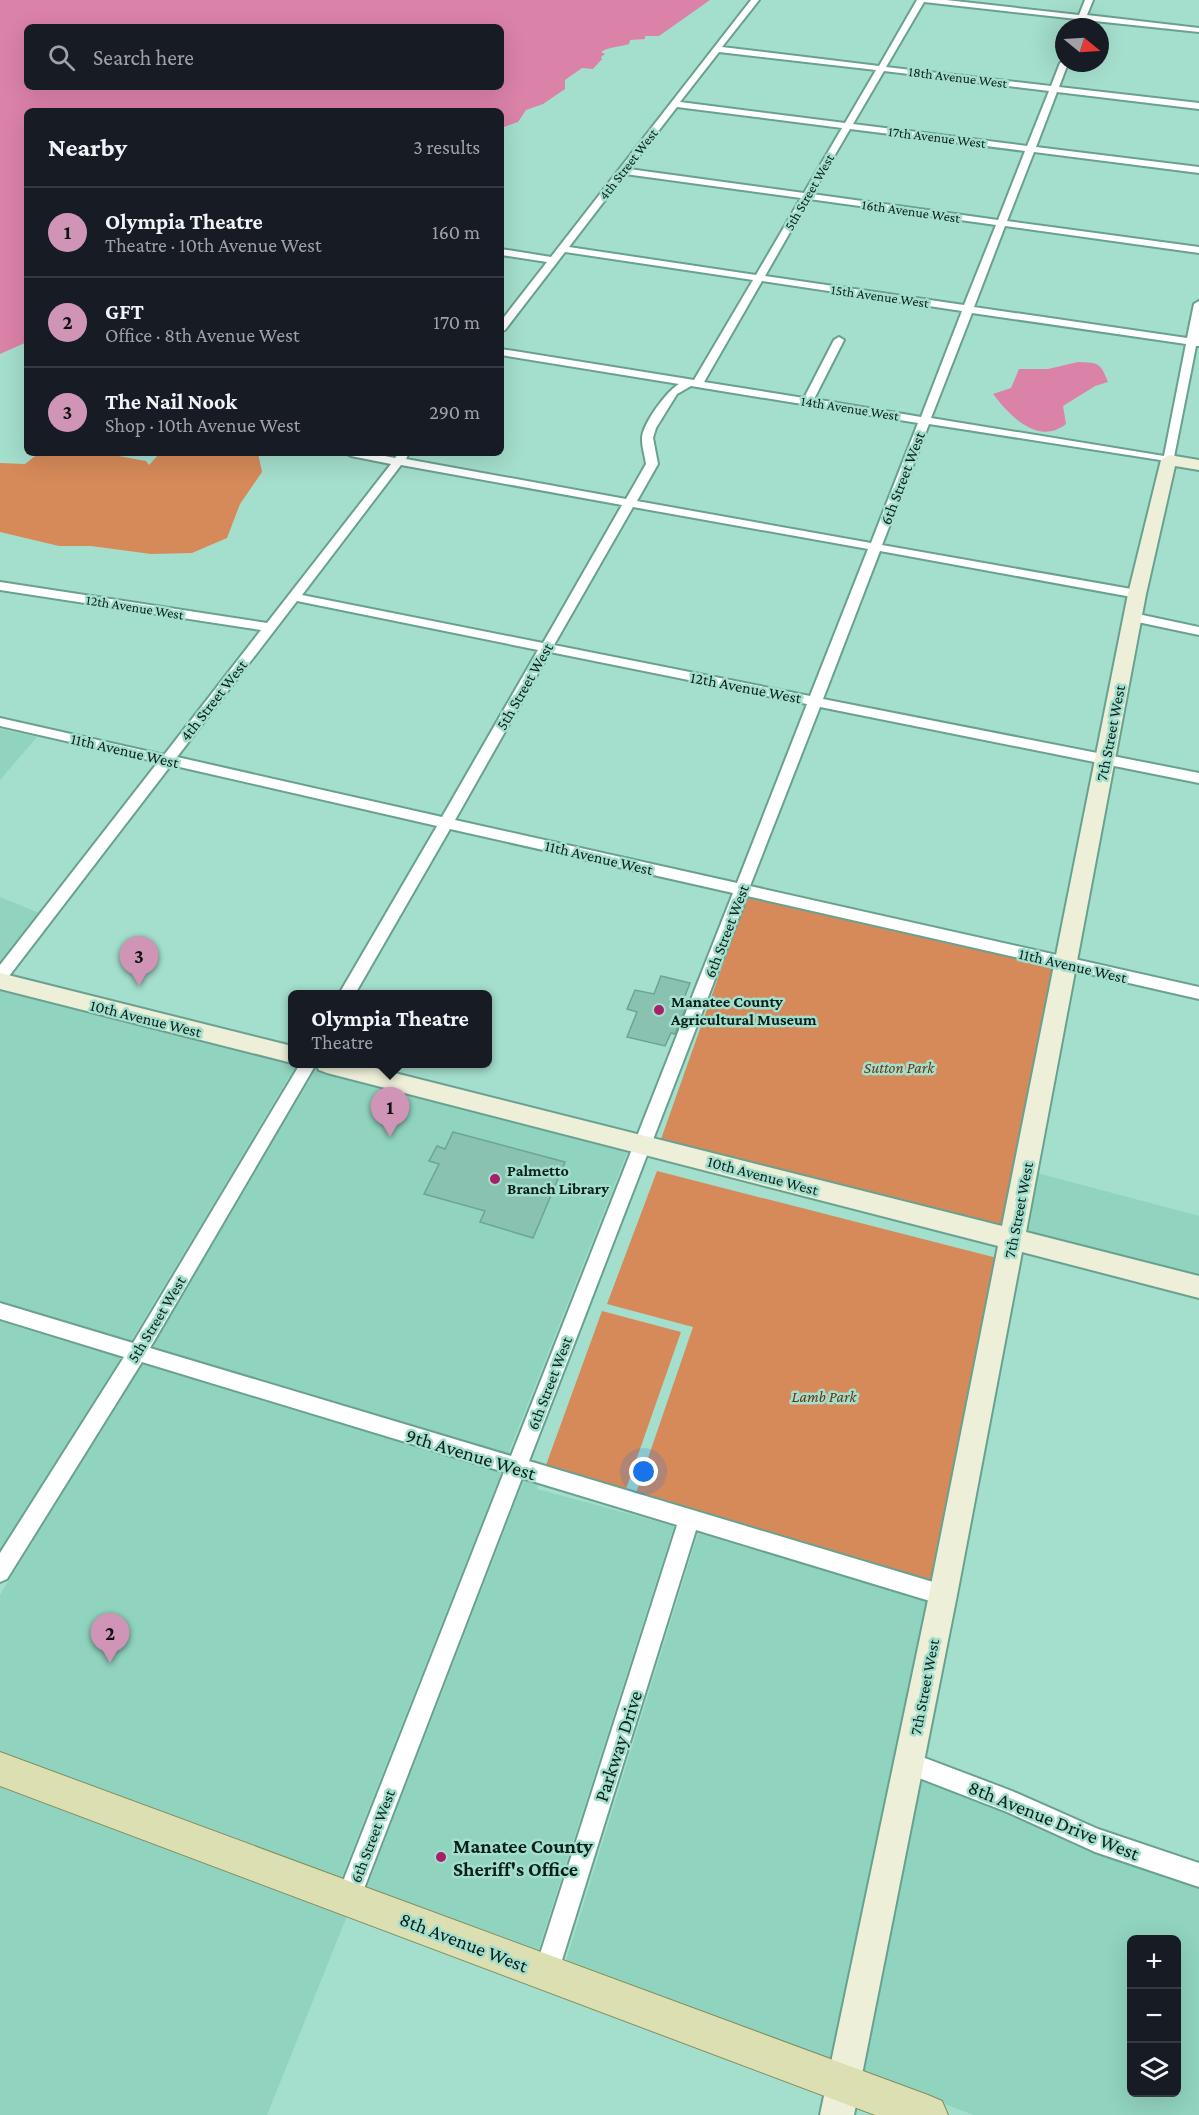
<!DOCTYPE html>
<meta charset="utf-8">
<style>
:root{--surface:#171b24;--page:#20242c;--text:#f1f3f6;--muted:#9ea1a6;--line:#363941;--accent:#cf94b6}
body{margin:0;font-family:"Crimson Pro",serif;background:var(--page);color:var(--text)}
.controls{position:absolute;right:18px;bottom:18px;display:grid;overflow:hidden;border-radius:9px;box-shadow:0 6px 24px #0002}
.controls button{width:54px;height:54px;display:grid;place-items:center;padding:0;border:0;border-bottom:2px solid var(--line);background:var(--surface);color:var(--text);font:30px sans-serif}
.compass{position:absolute;left:1055px;top:18px;width:54px;height:54px;border-radius:50%;background:var(--surface);box-shadow:0 6px 24px #0002;rotate:108deg}
.you{position:absolute;left:644px;top:1472px;width:21px;height:21px;margin:-15px;border:4px solid #fff;border-radius:50%;background:#1a73e8;box-shadow:0 0 0 9px #1a73e833}
.badge{display:grid;place-items:center;width:39px;height:39px;border-radius:50%;background:var(--accent);color:#111;font-size:20px;font-weight:700}
.pin{position:absolute;translate:-50% -50px;filter:drop-shadow(0 2px 3px #0008)}
.pin::after{content:'';position:absolute;top:32px;width:21px;height:18px;background:inherit;clip-path:polygon(0 0,100% 0,50% 100%)}
.popup{position:absolute;left:288px;top:990px;width:204px;height:78px;box-sizing:border-box;display:grid;place-content:center;border-radius:9px;background:var(--surface);filter:drop-shadow(0 2px 4px #0005);font-size:20px;white-space:nowrap;color:var(--muted)}
.popup b{font-size:22px;color:var(--text)}
.popup::after{content:'';position:absolute;left:50%;top:100%;margin-left:-12px;border:12px solid transparent;border-top-color:var(--surface)}
.list{margin:0;padding:0;list-style:none}
h2{display:flex;justify-content:space-between;align-items:center;height:78px;margin:0;padding:0 24px;font-size:26px}
h2 small{font-size:20px;font-weight:400;color:var(--muted)}
.list li{display:grid;grid-template-columns:39px 1fr auto;gap:18px;align-items:center;box-sizing:border-box;height:90px;padding:0 24px;border-top:2px solid var(--line)}
.list b{display:block;font-size:22px;white-space:nowrap}
.list p{margin:0;font-size:20px;white-space:nowrap;color:var(--muted)}
.list em{font-size:20px;font-style:normal;color:var(--muted)}
.icon{flex:none;width:33px;height:33px;fill:none;stroke:currentColor;stroke-width:2;stroke-linecap:round;stroke-linejoin:round}
.map{position:relative;flex:none;width:1199px;height:2115px;overflow:hidden}
.search{position:absolute;background:var(--surface);box-shadow:0 6px 24px #0002;left:24px;top:24px;width:480px;height:66px;display:flex;align-items:center;gap:15px;box-sizing:border-box;padding:0 21px;border-radius:9px;color:var(--muted);font-size:22px}
.panel{position:absolute;background:var(--surface);box-shadow:0 6px 24px #0002;left:24px;top:108px;width:480px;height:348px;border-radius:9px}
.map>svg:first-child{display:block}
.built{fill:#90d3bf;fill-rule:evenodd}
.green{fill:#d68a59}
.water{fill:#db82a8;fill-rule:evenodd}
.building{fill:#89c2b0;stroke:#6da594;stroke-width:1.5}
.lines{fill:none;stroke-linecap:round;stroke-linejoin:round}
.street-casing{stroke:#69a190;stroke-width:4}
.secondary-casing{stroke:#69a190;stroke-width:4}
.primary-casing{stroke:#828f5c;stroke-width:2}
.street{fill:#fff;fill-rule:evenodd}
.secondary{fill:#edefd9;fill-rule:evenodd}
.primary{fill:#dbdfb2;fill-rule:evenodd}
.poi-dot{fill:#a61f68;stroke:#a4decc;stroke-width:2}
.labels{text-anchor:middle;stroke-width:5;stroke-linejoin:round;paint-order:stroke}
.far-street-label{font-size:14px;fill:#0a211b;stroke:#a4decc}
.street-label{font-size:16px;fill:#0a211b;stroke:#a4decc}
.poi-label{font-size:16px;font-weight:bold;fill:#0a211b;stroke:#a4decc;text-anchor:start}
.park-label{font-size:16px;font-style:italic;fill:#6a360e;stroke:#a4decc}
.near-street-label{font-size:20px;fill:#0a211b;stroke:#a4decc}
.near-poi-label{font-size:20px;font-weight:bold;fill:#0a211b;stroke:#a4decc;text-anchor:start}
</style>
<div class="map">
<svg width="1199" height="2115" viewBox="0 0 1199 2115">
<rect width="100%" height="100%" fill="#a4decc"/>
<path class="built" d="M0 729 37 737 0 780Z
M0 897 39 913 0 963Z
M0 989 297 1064 131 1341 0 1301Z
M316 1068 629 1148 508 1454 152 1347Z
M1037 1173 1199 1216V1279L1028 1235Z
M0 1321 121 1358 0 1551Z
M142 1364 501 1473 340 1881 0 1754V1595Z
M524 1480 538 1485 537 1489 674 1526 537 1954 366 1890Z
M698 1533 928 1602 832 2063 565 1964Z
M920 1780 1008 1814 1093 1853 1199 1889V2115H974L863 2074ZM1132 1940H1176V2092H1132Z
M0 1784 347 1916 267 2115H0Z"/>
<path class="green" d="M39 453H102L146 461 149 465 160 453H258L262 472 240 504 227 538 192 553 151 554 91 546H59L0 532V463L25 464Z
M747 896 1059 965 1007 1233 660 1142Z
M657 1171 997 1258 936 1587 636 1493 693 1327 607 1304Z
M602 1311 681 1332 626 1489 546 1465Z"/>
<path class="water" d="M0 0H710L659 36H645V39L630 40 629 44C620 47 608 47 601 52L605 54 601 57 602 59 593 69 582 68 565 80V89L543 104 526 110 518 122 501 128V111H27V342L0 354ZM27 27H501V87H27Z
M1078 362C1099 363 1100 362 1108 382L1095 386 1063 406 1066 424C1038 446 1010 416 993 394L1011 388 1019 369H1048Z"/>
<path class="building" d="M661 976 690 983 681 1006 686 1007 675 1034 671 1033 665 1046 627 1037 637 1012 627 1009 635 990 654 994Z
M453 1132 565 1162 533 1238 480 1222 485 1211 424 1194 439 1164 429 1161 437 1146 445 1149Z"/>
<g class="lines">
<g class="street-casing">
<path id="street" d="M751 0H759L722 47 879 66 917 0H946L1079 15 1085 0H1093L1087 15 1199 28V32L1085 20 1082 27H1074L1077 19 924 2 886 67 1051 86 1060 63 1064 61V63H1068L1059 87 1199 103V109L1057 92 1036 147 1199 167V173L1034 152 1007 221 1199 247V253L1005 226 974 307 1187 338 1194 304 1199 301V346H1196L1173 462 929 424 882 545 1137 590 1143 594 1141 597 1137 598 880 551 823 699 1199 773V783L820 707 750 886 1199 987V999L747 896 529 1461 943 1585 950 1588 954 1595 950 1602 943 1605 696 1530 558 1973 555 1982 546 1985 537 1982 534 1973 677 1525 522 1478 360 1899 356 1907 348 1911 340 1907 336 1899 504 1472 142 1362 7 1579 0 1582V1553L124 1357 0 1319V1303L133 1343 300 1064H316L150 1348 511 1456 733 893 450 829 355 994H339L437 826 171 765 6 980 0 982V965L158 762 0 726V718L164 755 261 630 0 590V582L267 623 391 464 351 456 345 453H370L395 458 399 453H409L406 459 626 499 646 464C645 456 642 448 642 440 641 425 667 391 679 384L501 355V349L694 380 753 280 565 252 505 330 501 331V321L547 262 501 255V249L551 257ZM719 52 876 70 845 123 680 102ZM884 71 1049 91 1027 146 853 124ZM677 107 842 128 804 193 629 169ZM850 129 1025 151 998 220 812 194ZM625 174 801 198 756 275 569 247ZM809 199 996 225 964 305 765 276ZM762 281 962 311 921 417 814 399 844 340 839 337 834 340 804 398 704 382ZM972 313 1186 344 1164 456 931 418ZM691 386 918 423 871 543 637 501 658 464 653 438 656 428 677 394ZM401 465 622 505 543 643 302 595ZM633 507 868 549 810 696 554 645ZM297 601 538 650 442 817 177 757ZM550 652 807 704 737 883 455 820Z
M1133 613 1199 627V635L1128 620 1127 617Z
M909 1752 1012 1791 1098 1829 1199 1863V1887L1095 1852 1007 1812 901 1771 898 1763 901 1755Z"/>
</g>
<g class="secondary-casing">
<path id="secondary" d="M1169 455 1199 460V470L1175 466 1146 594 1026 1232 1199 1276V1298L1022 1252 957 1595 854 2115H820L929 1595 998 1246 327 1073 319 1070 316 1064H359L1002 1226 1128 594 1161 460Z
M0 973 292 1046V1063L0 989Z"/>
</g>
<g class="primary-casing">
<path id="primary" d="M0 1752 928 2095 942 2101 948 2115H875L0 1786Z"/>
</g>
<use href="#street" class="street"/>
<use href="#secondary" class="secondary"/>
<use href="#primary" class="primary"/>
</g>
<g class="poi-dot">
<circle cx="659" cy="1010" r="6"/>
<circle cx="495" cy="1179" r="6"/>
<circle cx="441" cy="1857" r="6"/>
</g>
<g class="labels">
<g class="far-street-label">
<text transform="translate(958 77) rotate(7)" y="5">18th Avenue West</text>
<text transform="translate(937 137) rotate(7)" y="5">17th Avenue West</text>
<text transform="translate(628 164) rotate(-52)" y="5">4th Street West</text>
<text transform="translate(809 192) rotate(-60)" y="5">5th Street West</text>
<text transform="translate(911 211) rotate(8)" y="5">16th Avenue West</text>
<text transform="translate(880 296) rotate(8)" y="5">15th Avenue West</text>
<text transform="translate(850 408) rotate(9)" y="5">14th Avenue West</text>
<text transform="translate(135 607) rotate(9)" y="5">12th Avenue West</text>
</g>
<g class="street-label">
<text transform="translate(902 478) rotate(-69)" y="6">6th Street West</text>
<text transform="translate(524 686) rotate(-60)" y="6">5th Street West</text>
<text transform="translate(746 687) rotate(11)" y="6">12th Avenue West</text>
<text transform="translate(213 700) rotate(-52)" y="6">4th Street West</text>
<text transform="translate(1110 733) rotate(-79)" y="6">7th Street West</text>
<text transform="translate(125 750) rotate(13)" y="6">11th Avenue West</text>
<text transform="translate(599 857) rotate(13)" y="6">11th Avenue West</text>
<text transform="translate(726 931) rotate(-69)" y="6">6th Street West</text>
<text transform="translate(1073 965) rotate(13)" y="6">11th Avenue West</text>
<text transform="translate(146 1018) rotate(14)" y="6">10th Avenue West</text>
<text transform="translate(763 1175) rotate(15)" y="6">10th Avenue West</text>
<text transform="translate(1018 1210) rotate(-79)" y="6">7th Street West</text>
<text transform="translate(156 1319) rotate(-59)" y="6">5th Street West</text>
<text transform="translate(549 1383) rotate(-69)" y="6">6th Street West</text>
<text transform="translate(924 1687) rotate(-79)" y="6">7th Street West</text>
<text transform="translate(372 1836) rotate(-69)" y="6">6th Street West</text>
</g>
<g class="poi-label">
<text x="671" y="1007">Manatee County<tspan x="671" dy="18">Agricultural Museum</tspan></text>
<text x="507" y="1176">Palmetto<tspan x="507" dy="18">Branch Library</tspan></text>
</g>
<g class="park-label">
<text x="899" y="1073">Sutton Park</text>
<text x="824" y="1402">Lamb Park</text>
</g>
<g class="near-street-label">
<text transform="translate(471 1454) rotate(17)" y="7">9th Avenue West</text>
<text transform="translate(618 1746) rotate(-72)" y="7">Parkway Drive</text>
<text transform="translate(1054 1820) rotate(22)" y="7">8th Avenue Drive West</text>
<text transform="translate(464 1942) rotate(21)" y="7">8th Avenue West</text>
</g>
<g class="near-poi-label">
<text x="453" y="1853">Manatee County<tspan x="453" dy="23">Sheriff's Office</tspan></text>
</g>
</g>
</svg>
<div class="controls">
<button>+</button>
<button>−</button>
<button><svg class="icon" aria-label="layers" viewBox="0 0 24 24"><path d="M12 4l9 5-9 5-9-5zM3 14l9 5 9-5"/></svg></button>
</div>
<svg class="compass" viewBox="-18 -18 36 36"><path d="M0-13l5 13h-10z" fill="#e53935"/><path d="M0 13l5-13h-10z" fill="#9ea1a6"/></svg>
<div class="you"></div>
<div class="pin badge" style="left:390px;top:1137px">1</div>
<div class="popup"><b>Olympia Theatre</b>Theatre</div>
<div class="pin badge" style="left:110px;top:1663px">2</div>
<div class="pin badge" style="left:139px;top:986px">3</div>
<div class="search"><svg class="icon" aria-label="search" viewBox="0 0 24 24"><circle cx="10" cy="10" r="6"/><path d="M15 15l6 6"/></svg>Search here</div>
<section class="panel">
<h2>Nearby<small>3 results</small></h2>
<ul class="list">
<li><span class="badge">1</span><div><b>Olympia Theatre</b><p>Theatre · 10th Avenue West</p></div><em>160 m</em></li>
<li><span class="badge">2</span><div><b>GFT</b><p>Office · 8th Avenue West</p></div><em>170 m</em></li>
<li><span class="badge">3</span><div><b>The Nail Nook</b><p>Shop · 10th Avenue West</p></div><em>290 m</em></li>
</ul>
</section>
</div>
